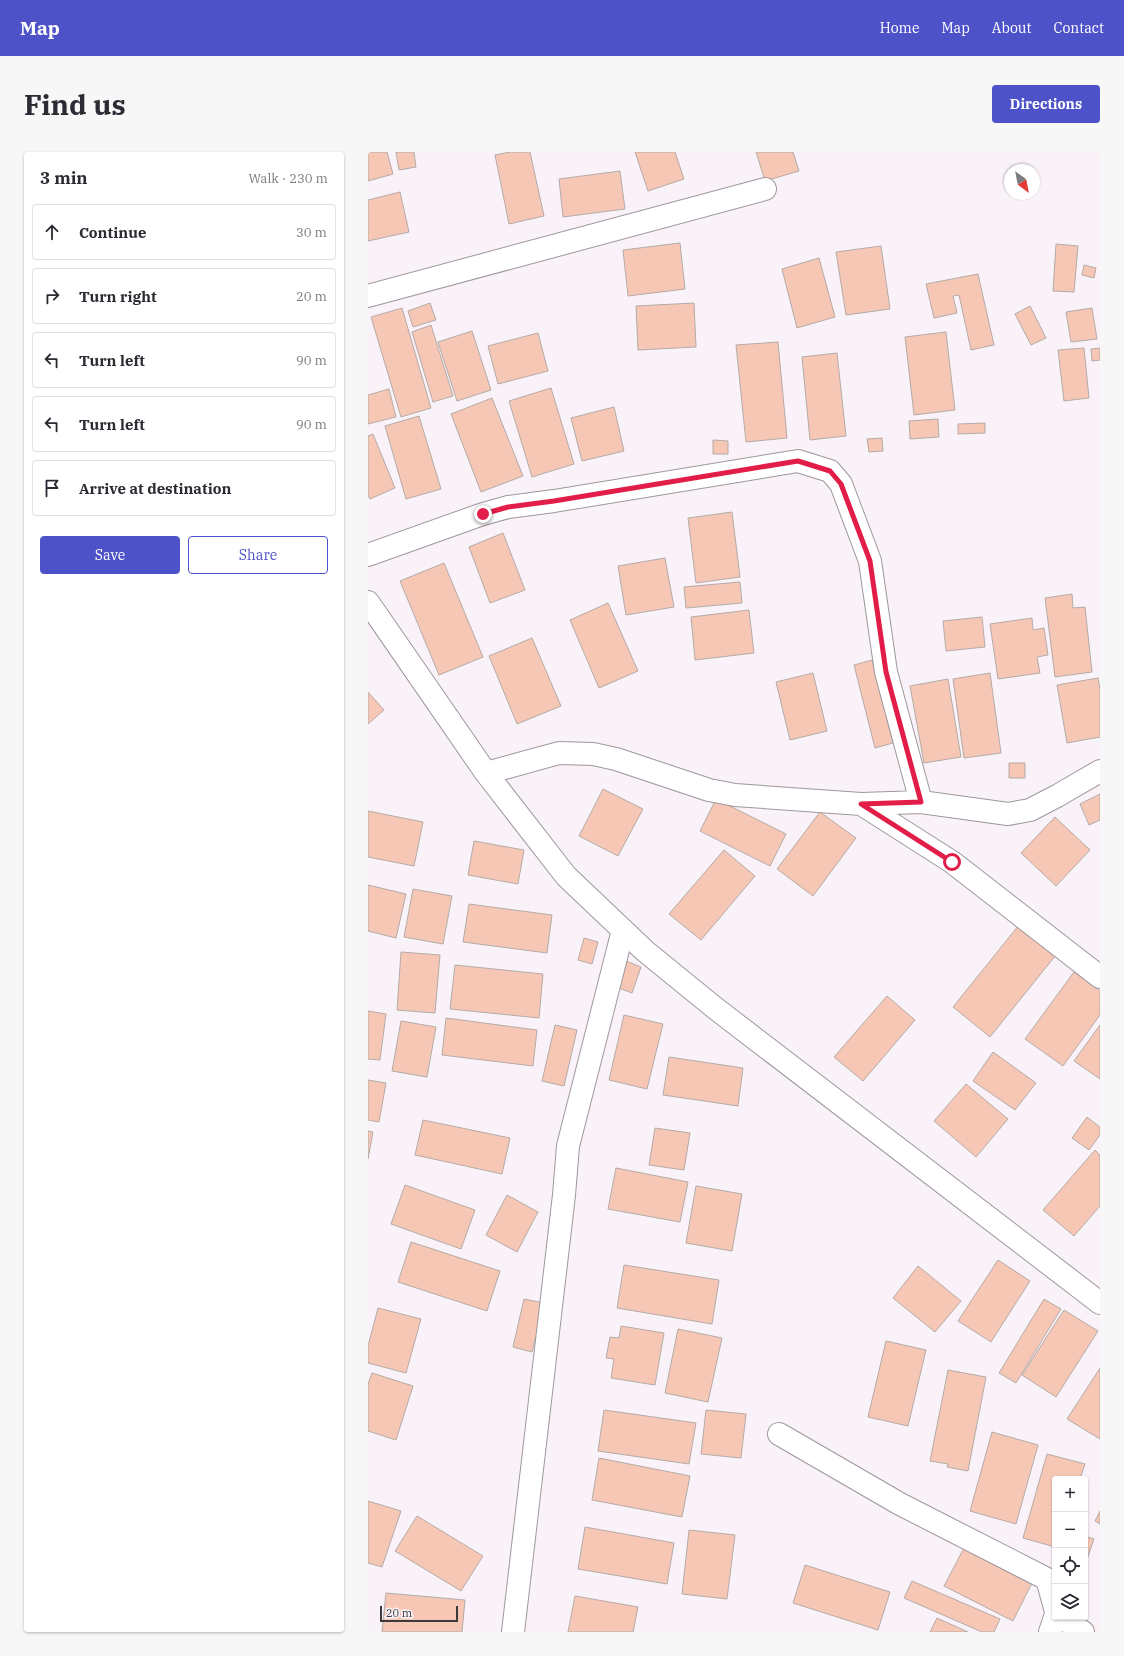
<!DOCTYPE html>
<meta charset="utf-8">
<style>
:root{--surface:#fff;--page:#f7f7f7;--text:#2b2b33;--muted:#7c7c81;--line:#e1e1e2;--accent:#4e52c8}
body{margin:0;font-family:"IBM Plex Serif",serif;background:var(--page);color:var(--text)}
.controls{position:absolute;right:12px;bottom:12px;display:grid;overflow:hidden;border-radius:4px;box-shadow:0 1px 3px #0004}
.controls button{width:36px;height:36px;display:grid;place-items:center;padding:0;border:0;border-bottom:1px solid var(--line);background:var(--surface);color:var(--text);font:20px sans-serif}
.compass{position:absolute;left:636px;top:12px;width:36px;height:36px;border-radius:50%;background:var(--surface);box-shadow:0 1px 3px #0004;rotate:148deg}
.scale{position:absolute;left:12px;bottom:10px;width:78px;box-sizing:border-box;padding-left:4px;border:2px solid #3c3a3c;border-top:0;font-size:11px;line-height:14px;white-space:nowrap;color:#3c3a3c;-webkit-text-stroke:3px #f9f2f9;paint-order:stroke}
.stop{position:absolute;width:12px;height:12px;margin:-9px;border:3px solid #e11d48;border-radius:50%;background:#fff}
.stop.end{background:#e11d48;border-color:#fff;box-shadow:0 1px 4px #0008}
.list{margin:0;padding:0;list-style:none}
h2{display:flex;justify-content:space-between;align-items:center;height:52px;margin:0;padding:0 16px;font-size:17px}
h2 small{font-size:13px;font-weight:400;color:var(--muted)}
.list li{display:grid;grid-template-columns:26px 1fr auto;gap:12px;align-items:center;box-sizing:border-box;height:56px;margin:0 8px 8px;padding:0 8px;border:1px solid var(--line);border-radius:4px}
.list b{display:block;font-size:15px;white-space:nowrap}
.list em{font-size:13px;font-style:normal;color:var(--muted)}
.actions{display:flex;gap:8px;padding:12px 16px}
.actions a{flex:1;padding:9px 0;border:1px solid var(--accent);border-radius:4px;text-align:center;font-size:14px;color:var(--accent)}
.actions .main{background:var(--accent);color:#fff}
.icon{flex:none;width:22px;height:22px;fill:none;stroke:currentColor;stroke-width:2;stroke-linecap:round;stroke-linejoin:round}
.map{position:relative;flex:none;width:732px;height:1480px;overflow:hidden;border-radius:4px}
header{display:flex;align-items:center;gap:24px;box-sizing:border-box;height:56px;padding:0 20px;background:var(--accent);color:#fff}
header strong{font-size:19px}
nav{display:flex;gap:22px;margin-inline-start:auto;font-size:14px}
.intro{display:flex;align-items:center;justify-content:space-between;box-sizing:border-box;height:96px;padding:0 24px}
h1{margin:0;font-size:28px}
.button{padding:10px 18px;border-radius:4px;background:var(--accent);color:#fff;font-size:14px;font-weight:700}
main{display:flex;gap:24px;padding:0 24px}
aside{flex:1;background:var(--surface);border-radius:4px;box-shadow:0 1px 3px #0004}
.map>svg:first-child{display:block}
.building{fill:#f7c7b5;stroke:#b4aba7}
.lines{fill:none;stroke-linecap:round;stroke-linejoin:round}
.street-casing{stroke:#9e979e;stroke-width:24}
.street{stroke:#fff;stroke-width:22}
.route{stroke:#e11d48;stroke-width:5}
</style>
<header>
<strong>Map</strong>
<nav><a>Home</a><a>Map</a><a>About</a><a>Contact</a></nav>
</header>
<div class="intro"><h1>Find us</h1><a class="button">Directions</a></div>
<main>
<aside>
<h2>3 min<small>Walk · 230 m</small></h2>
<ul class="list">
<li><svg class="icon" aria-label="ahead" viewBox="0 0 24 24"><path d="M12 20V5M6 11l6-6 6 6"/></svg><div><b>Continue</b></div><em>30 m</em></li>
<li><svg class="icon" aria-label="right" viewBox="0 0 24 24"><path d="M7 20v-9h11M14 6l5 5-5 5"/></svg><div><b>Turn right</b></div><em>20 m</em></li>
<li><svg class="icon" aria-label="left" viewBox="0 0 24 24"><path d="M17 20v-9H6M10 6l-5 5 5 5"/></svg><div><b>Turn left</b></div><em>90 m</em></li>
<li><svg class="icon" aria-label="left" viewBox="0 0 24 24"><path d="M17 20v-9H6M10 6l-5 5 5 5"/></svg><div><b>Turn left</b></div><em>90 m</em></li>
<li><svg class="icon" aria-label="arrive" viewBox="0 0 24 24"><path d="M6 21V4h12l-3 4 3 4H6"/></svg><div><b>Arrive at destination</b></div></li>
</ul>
<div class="actions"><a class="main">Save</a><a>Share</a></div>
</aside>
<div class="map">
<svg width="732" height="1480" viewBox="0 0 732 1480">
<rect width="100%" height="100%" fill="#f9f2f9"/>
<path class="building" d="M0 0H19L25 22 0 29Z
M28 0H46L48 15 31 18Z
M142 0H162L176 64 141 72 127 3Z
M267 0H307L316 27 280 39Z
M388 0H425L431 19 397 29Z
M252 19 257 57 195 65 191 27Z
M32 40 41 80 0 89V48Z
M312 91 317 137 260 144 255 98Z
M688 92 710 94 706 140 685 139Z
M513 94 522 157 478 163 468 100Z
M451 106 467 165 429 176 414 117Z
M716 113 728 116 726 126 714 123Z
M610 122 626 193 603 198 591 143 585 144 589 161 566 166 558 132Z
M62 151 68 168 45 175 40 159Z
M326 151 328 195 270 198 268 154Z
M662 154 678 186 663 193 647 162Z
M34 156 63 256 33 265 3 165Z
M724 156 729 187 703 190 698 160Z
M63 173 85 244 65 250 44 180Z
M104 179 123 238 89 249 70 190Z
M578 180 587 258 546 263 537 185Z
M170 181 180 219 130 232 120 194Z
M410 190 419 286 378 290 368 193Z
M716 196 721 246 696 249 690 198Z
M732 196V208L724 209 723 197Z
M469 201 478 284 442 288 434 205Z
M183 236 206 312 164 325 141 249Z
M21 237 28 265 0 272V243Z
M124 246 155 324 113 340 83 262Z
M246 255 256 299 214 309 203 266Z
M51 264 73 337 38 347 17 274Z
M570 267 571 285 542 287 541 269Z
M617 271V281L590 282V272Z
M5 282 27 336 2 347 0 343V284Z
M514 286 515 299 501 300 499 287Z
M345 288 360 289V302H345Z
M364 360 372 425 328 431 320 366Z
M135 381 157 438 122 451 101 395Z
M297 406 306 455 258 463 250 414Z
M76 411 115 505 71 523 32 429Z
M372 430 374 451 318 456 316 435Z
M704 442 705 456 717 455 724 520 687 525 677 446Z
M240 451 270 519 231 536 202 468Z
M381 458 386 501 327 508 323 465Z
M614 465 617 495 578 499 575 469Z
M664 466 665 478 676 476 680 503 669 505 672 521 630 527 622 472Z
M164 486 193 554 149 572 121 504Z
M504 508 525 591 507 596 486 513Z
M445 521 459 579 422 588 408 530Z
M622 521 633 601 596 606 585 527Z
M730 526 732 537V585L699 591 689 533Z
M580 527 593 605 556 611 542 534Z
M0 540 16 558 0 572Z
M641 611H657V626H641Z
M235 637 275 657 250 704 211 684Z
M732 642V668L721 673 712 652Z
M348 647 418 682 402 714 332 679Z
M0 659 55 670 46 714 0 705Z
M452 660 488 686 445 744 409 717Z
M687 665 722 698 688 734 653 701Z
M106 689 156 698 150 732 100 723Z
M356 698 387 724 333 788 301 762Z
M0 733 38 742 28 786 0 779Z
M45 737 84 744 75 792 36 785Z
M101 752 184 763 179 801 95 790Z
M651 773 688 803 622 885 585 855Z
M216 786 230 790 224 812 210 808Z
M33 800 72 803 67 861 29 858Z
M258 809 273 815 264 841 248 835Z
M87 813 175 822 171 866 82 857Z
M706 820 732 839V863L695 914 657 887Z
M519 844 547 868 495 929 466 905Z
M0 859 18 862 12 908 0 907Z
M256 863 295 872 279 937 241 928Z
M78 866 169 878 165 914 74 903Z
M33 869 68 875 59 925 24 919Z
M187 873 209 878 196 934 174 929Z
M732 873V927L706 909Z
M625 900 668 931 647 958 605 929Z
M301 905 375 916 370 954 295 943Z
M0 928 18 931 11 970 0 968Z
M598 932 640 967 608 1005 566 969Z
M719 965 732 975V983L721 998 704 986Z
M55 968 142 986 134 1022 47 1003Z
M287 976 322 981 316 1018 281 1013Z
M0 979 5 980 0 1007Z
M727 998 732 1003V1054L706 1084 675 1058Z
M248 1016 320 1030 312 1070 240 1057Z
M37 1033 107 1058 93 1097 23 1072Z
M328 1034 374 1042 364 1099 318 1091Z
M139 1043 170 1060 149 1100 118 1083Z
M43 1090 132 1119 119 1159 30 1130Z
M630 1108 662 1129 623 1190 590 1169Z
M256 1113 351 1128 344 1172 249 1156Z
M550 1114 593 1149 567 1180 525 1146Z
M156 1147 176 1151 164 1200 145 1195Z
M676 1147 693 1157 648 1231 631 1221Z
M10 1156 53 1167 38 1221 0 1211V1194Z
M696 1158 730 1179 688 1245 654 1223Z
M253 1174 296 1181 287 1233 243 1226 246 1207 238 1206 242 1185 251 1186Z
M310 1177 354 1186 340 1250 297 1241Z
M518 1189 558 1198 540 1274 500 1265Z
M732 1216V1287L699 1267Z
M580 1218 618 1225 600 1319 579 1315 580 1312 562 1309Z
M4 1221 45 1234 28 1288 0 1279V1232Z
M236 1258 328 1271 321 1312 230 1299Z
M338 1258 378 1262 373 1306 333 1302Z
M624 1280 670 1293 648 1372 602 1359Z
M679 1302 717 1312 712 1327H687V1395L655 1386Z
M231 1306 322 1324 314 1365 224 1348Z
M0 1349 33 1359 14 1415 0 1411Z
M732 1359V1372L727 1369Z
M49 1364 115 1404 93 1439 27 1399Z
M217 1375 306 1391 299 1432 210 1417Z
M321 1378 367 1383 359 1447 314 1442Z
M717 1384 726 1387 717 1413Z
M596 1396 664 1431 645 1469 576 1434Z
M437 1413 522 1440 510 1478 425 1451Z
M544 1429 632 1467 626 1480H614L536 1446Z
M18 1441 97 1448 94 1480H14Z
M207 1444 270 1455 265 1480H200Z
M569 1466 600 1480H562Z"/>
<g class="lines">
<g class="street-casing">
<path id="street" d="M0 144 397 37
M0 403 115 362 140 355 186 349 430 309 462 319 473 332 502 409 518 520 553 650
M0 450 118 621 198 724 277 799 347 856 732 1151
M118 621 191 601 225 602 248 607 341 638 367 643 493 652 553 650 640 662 662 658 689 644 732 619
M493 652 584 710 732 825
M411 1282 532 1352 679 1427 687 1456
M693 1465 715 1480
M145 1480 196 1043 200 994 255 778
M682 1480 687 1465"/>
</g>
<use href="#street" class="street"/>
</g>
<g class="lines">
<path class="route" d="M115 362 140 355 186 349 430 309 462 319 473 332 502 409 518 520 553 650 493 652 584 710"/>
</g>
</svg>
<div class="controls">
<button>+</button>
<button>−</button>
<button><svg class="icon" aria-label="locate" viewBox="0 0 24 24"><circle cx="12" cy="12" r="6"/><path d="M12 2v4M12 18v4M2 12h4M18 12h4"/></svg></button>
<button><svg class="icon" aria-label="layers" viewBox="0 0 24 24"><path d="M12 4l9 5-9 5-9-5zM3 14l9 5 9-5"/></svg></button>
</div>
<svg class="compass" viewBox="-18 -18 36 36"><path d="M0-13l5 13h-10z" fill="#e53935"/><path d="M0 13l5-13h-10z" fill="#7c7c81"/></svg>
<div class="scale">20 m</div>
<div class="stop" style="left:584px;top:710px"></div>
<div class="stop end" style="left:115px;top:362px"></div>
</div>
</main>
